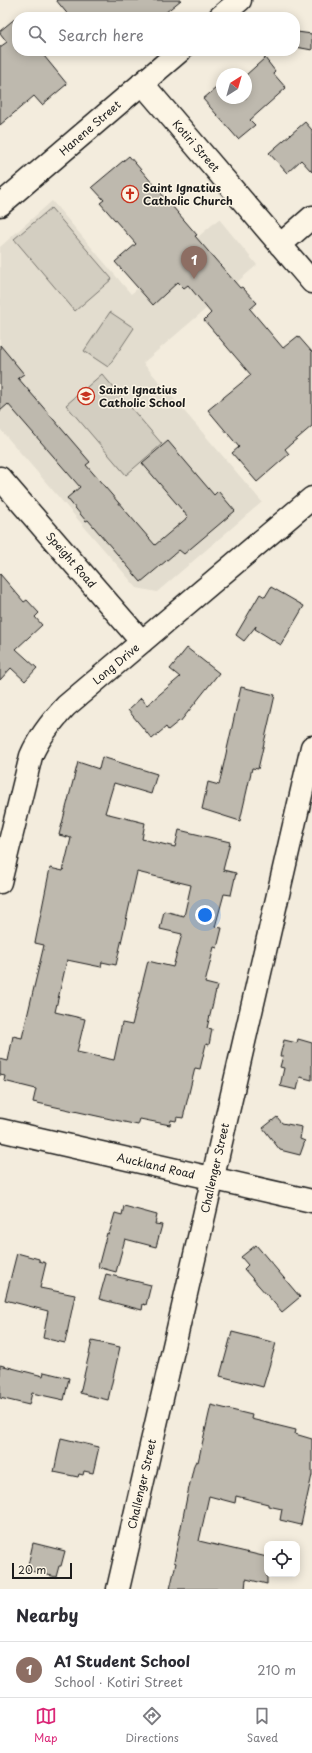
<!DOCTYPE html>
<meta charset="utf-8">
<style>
:root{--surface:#fff;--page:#f7f7f7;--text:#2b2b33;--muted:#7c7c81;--line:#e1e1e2;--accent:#db2777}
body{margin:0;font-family:"Playpen Sans",sans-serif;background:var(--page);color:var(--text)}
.controls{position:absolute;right:12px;bottom:12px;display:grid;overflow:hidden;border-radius:8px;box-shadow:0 2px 10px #0003}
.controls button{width:36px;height:36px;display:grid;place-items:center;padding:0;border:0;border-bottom:1px solid var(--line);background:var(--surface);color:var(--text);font:20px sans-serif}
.compass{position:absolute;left:216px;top:68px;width:36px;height:36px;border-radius:50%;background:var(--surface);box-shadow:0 2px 10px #0003;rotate:37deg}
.scale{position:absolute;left:12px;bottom:10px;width:60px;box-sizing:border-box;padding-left:4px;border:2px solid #1c1c1c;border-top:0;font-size:11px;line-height:14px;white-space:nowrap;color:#1c1c1c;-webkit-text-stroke:3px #fcf5e5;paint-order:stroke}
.you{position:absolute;left:205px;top:915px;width:14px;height:14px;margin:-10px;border:3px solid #fff;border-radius:50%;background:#1a73e8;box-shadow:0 0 0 6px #1a73e833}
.badge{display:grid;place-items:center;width:26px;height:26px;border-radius:50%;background:var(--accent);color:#fff;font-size:13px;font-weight:700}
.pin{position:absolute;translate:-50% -33px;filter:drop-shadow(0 1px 2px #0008)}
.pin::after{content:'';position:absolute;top:21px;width:14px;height:12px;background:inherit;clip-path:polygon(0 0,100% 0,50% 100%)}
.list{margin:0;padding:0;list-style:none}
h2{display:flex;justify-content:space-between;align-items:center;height:52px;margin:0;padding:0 16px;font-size:17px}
h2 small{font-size:13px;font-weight:400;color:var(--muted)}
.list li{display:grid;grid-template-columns:26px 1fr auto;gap:12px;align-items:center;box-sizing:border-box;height:56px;padding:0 16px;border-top:1px solid var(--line)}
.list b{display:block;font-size:15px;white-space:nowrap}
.list p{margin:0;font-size:13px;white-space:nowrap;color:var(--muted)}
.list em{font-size:13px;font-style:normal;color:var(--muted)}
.icon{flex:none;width:22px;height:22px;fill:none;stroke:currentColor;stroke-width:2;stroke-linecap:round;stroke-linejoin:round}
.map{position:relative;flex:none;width:312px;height:1589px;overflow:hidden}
.search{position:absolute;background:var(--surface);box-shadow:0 2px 10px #0003;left:12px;right:12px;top:12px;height:44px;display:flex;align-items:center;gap:10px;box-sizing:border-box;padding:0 14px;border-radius:16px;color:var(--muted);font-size:15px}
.sheet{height:108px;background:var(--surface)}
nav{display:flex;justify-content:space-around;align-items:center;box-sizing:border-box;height:56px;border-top:1px solid var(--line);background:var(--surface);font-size:11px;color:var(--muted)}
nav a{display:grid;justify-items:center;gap:2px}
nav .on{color:var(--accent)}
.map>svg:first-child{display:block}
.built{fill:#e3ddcf}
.green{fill:#d3cec1;stroke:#78756e}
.building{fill:#beb9ae;stroke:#1c1c1c;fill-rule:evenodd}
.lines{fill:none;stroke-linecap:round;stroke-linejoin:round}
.minor-casing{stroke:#1c1c1c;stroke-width:25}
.minor{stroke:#fcf5e5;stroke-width:22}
.labels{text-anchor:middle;stroke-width:3;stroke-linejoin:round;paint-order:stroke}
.street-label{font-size:11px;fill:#1c1c1c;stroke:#fcf5e5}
.poi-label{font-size:11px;font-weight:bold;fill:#1c1c1c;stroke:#fcf5e5;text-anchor:start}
</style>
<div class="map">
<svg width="312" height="1589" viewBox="0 0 312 1589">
<rect width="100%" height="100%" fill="#f3ecdd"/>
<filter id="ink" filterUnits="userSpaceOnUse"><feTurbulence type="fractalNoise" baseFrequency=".025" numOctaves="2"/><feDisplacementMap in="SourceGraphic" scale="8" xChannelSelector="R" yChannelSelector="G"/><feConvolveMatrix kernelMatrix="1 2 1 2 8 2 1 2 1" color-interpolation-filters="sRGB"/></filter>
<g filter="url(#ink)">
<path class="built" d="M52 201 131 294 219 219 257 265 143 363 262 502 157 592 137 588 0 429V247Z"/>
<path class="green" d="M51 208 112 279 75 311 14 239Z
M110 312 134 328 108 367 84 351Z
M102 374 162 444 126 475 66 405Z"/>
<path class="building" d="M56 0H181L160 17H70Z
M17 17V51H40L67 84 42 105 34 96 0 125V47L7 42 0 33V31Z
M297 32 312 34V50L296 47Z
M265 58 275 71 273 73 286 88 250 120 255 125 238 139 203 99 222 83V98H246V75Z
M305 122 312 130V172L301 160 287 173 269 153Z
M129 156 197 235 195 236 240 288 242 287 257 303 250 309 283 348 298 336 312 352V426L285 449 289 454 257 482 232 453 239 447 208 410 251 375 204 320 211 313 188 285 184 288 178 282 153 305 115 262 136 244 100 203 104 200 92 187Z
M0 345 24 374 18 378 90 462 86 465 155 545 188 517 142 463 168 441 214 495 218 491 235 511 184 554 179 550 141 582 88 520 86 521 67 498 80 487 8 404 0 411Z
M0 574 24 602 27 600 39 613 35 617 42 625 16 649 37 668 25 681 11 668 0 680Z
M271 587 304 606 281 645 255 629 256 626 244 641 236 635 260 594 265 597Z
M187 648 219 673 180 722 179 721 168 730 166 727 152 739 128 710 141 698 147 705 180 677 170 669Z
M241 687 275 695 258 769 252 768 240 821 202 809 208 782 219 785Z
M102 757 157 774 151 794 114 783 105 813 145 823 142 839 175 847 179 830 230 842 223 870 236 873 231 895 224 894 215 927 222 928 217 948 214 947 205 983 217 986 207 1028 212 1029 209 1045 206 1044 200 1069 195 1068 183 1118 177 1117 176 1121 171 1120 170 1125 140 1119 138 1125 33 1102 36 1089 4 1081 5 1076 0 1075V1059L8 1061 13 1036 22 1038 44 945 35 943 50 868 63 871 71 838 59 835 78 762 99 769ZM137 872 191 885 184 916 164 911 160 929 182 934 173 967 148 961 132 1025 122 1023 114 1060 77 1052 85 1019 55 1012 67 960 101 967 102 962 116 965Z
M298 1039 312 1043V1080L300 1077 297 1090 280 1086 284 1068 280 1067 283 1056H280L284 1040 297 1043Z
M277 1117 282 1123 302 1127 300 1139 305 1141 300 1155 280 1150 263 1128Z
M124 1206 157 1215 155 1224 162 1225 156 1247 125 1239 116 1272 98 1267 107 1233 109 1234 115 1213 122 1215Z
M256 1245 300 1297 282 1312 244 1269 248 1265 241 1257Z
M17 1253 39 1259V1261L46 1263 40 1288 75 1295 65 1343 43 1338 48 1311 5 1300Z
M106 1274 151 1285 146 1305 143 1304 142 1310 99 1299Z
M232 1332 276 1343 263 1387 220 1376Z
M92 1341 120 1347 108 1400 80 1393Z
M0 1365 43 1376 44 1372 69 1378 64 1400 32 1393 29 1405 0 1398Z
M211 1405 252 1415 251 1419 296 1430 295 1434 312 1439V1475L301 1525 280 1520 282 1509 268 1506V1504L236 1496 235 1503 209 1496 199 1541 267 1557V1584L246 1579 245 1589H170L176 1563 174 1562 188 1492 194 1465 196 1461 198 1462Z
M61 1438 99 1447 93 1473 84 1471 83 1475 79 1474 78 1477 54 1472Z
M33 1543 65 1551 61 1566H59L56 1577 27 1570Z"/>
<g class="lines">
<g class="minor-casing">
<path id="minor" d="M220 17 240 0
M142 83 312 282
M0 205 180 51
M280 245 312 217
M0 478 142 642
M0 882 31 756C39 737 51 722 66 706L312 498
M0 1130 312 1201
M118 1589 312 747"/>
</g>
<use href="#minor" class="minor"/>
</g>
</g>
<defs>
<g id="church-ring" transform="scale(0.9)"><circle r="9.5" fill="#fcf5e5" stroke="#c8321e" stroke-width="1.5"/><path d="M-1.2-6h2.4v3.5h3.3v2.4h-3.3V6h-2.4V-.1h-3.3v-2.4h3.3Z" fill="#c8321e"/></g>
<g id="school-ring" transform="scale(0.9)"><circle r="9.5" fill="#fcf5e5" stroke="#c8321e" stroke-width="1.5"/><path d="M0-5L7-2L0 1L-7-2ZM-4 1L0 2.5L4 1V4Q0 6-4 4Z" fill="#c8321e"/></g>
</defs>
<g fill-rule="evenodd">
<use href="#church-ring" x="130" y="194"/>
<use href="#school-ring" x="86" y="396"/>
</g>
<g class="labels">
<g class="street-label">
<text transform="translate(90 128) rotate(-41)" y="4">Hanene Street</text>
<text transform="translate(196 146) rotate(49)" y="4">Kotiri Street</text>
<text transform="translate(71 560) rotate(49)" y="4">Speight Road</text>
<text transform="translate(116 664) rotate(-40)" y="4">Long Drive</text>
<text transform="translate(156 1166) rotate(13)" y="4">Auckland Road</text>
<text transform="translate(215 1168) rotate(-77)" y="4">Challenger Street</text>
<text transform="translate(142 1484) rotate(-77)" y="4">Challenger Street</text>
</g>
<g class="poi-label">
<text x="143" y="192">Saint Ignatius<tspan x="143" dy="13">Catholic Church</tspan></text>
<text x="99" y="394">Saint Ignatius<tspan x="99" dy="13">Catholic School</tspan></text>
</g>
</g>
</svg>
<div class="controls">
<button><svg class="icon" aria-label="locate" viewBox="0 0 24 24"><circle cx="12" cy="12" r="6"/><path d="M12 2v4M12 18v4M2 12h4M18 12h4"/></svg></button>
</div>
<svg class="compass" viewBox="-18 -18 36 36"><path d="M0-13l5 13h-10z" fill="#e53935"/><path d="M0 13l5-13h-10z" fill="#7c7c81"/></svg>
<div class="scale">20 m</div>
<div class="you"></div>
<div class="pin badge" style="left:194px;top:279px;background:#8d6e63">1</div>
<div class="search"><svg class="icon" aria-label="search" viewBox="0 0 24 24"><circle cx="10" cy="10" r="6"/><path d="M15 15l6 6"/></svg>Search here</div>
</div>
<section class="sheet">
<h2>Nearby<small></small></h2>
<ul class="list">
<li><span class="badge" style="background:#8d6e63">1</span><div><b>A1 Student School</b><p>School · Kotiri Street</p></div><em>210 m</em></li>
</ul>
</section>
<nav>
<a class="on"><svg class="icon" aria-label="map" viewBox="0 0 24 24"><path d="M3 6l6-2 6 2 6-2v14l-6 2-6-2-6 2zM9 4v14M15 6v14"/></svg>Map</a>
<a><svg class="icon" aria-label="directions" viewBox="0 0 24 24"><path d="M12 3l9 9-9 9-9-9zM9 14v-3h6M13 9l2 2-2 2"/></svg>Directions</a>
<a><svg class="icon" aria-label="saved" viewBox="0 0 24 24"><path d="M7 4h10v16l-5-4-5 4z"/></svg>Saved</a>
</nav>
